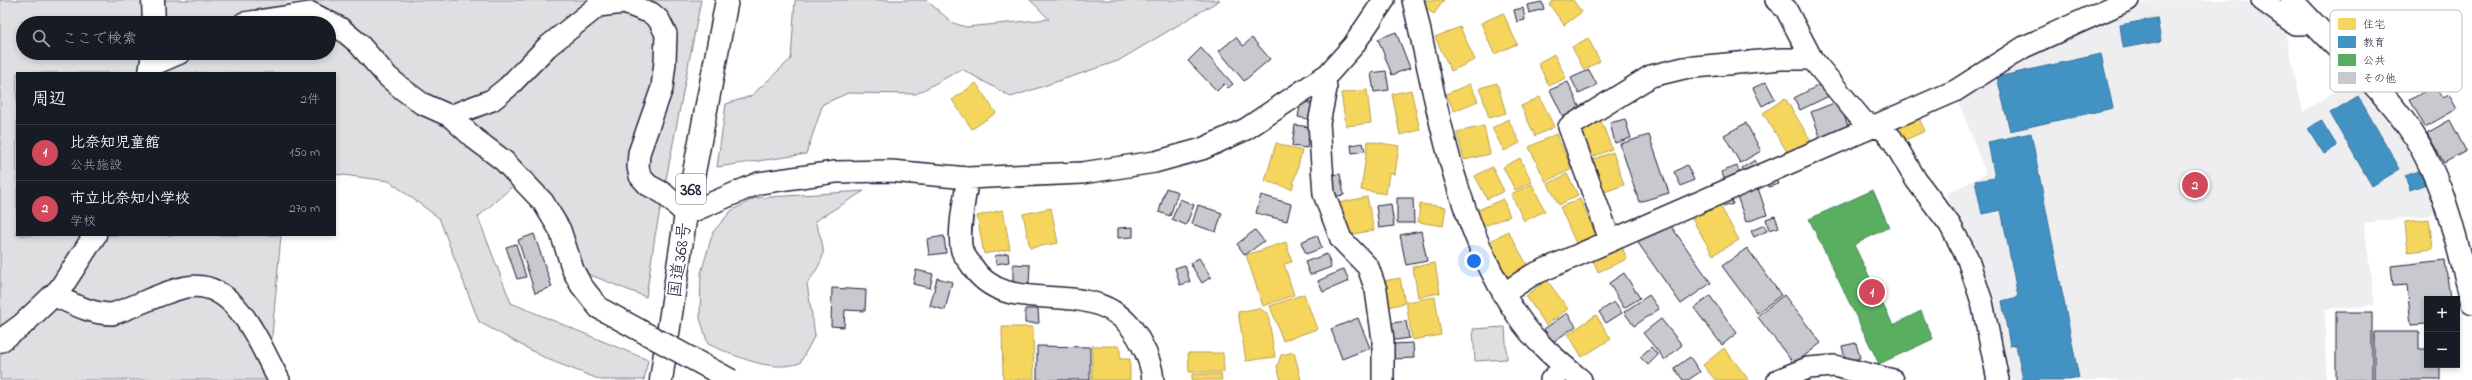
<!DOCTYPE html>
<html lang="ja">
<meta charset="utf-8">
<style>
:root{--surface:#171b24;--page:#242831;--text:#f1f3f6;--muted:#9ea1a6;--line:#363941;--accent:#d1495b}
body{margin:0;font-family:"Indie Flower","Klee One",sans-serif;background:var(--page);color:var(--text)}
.controls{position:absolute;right:12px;bottom:12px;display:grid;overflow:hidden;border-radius:0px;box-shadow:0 2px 6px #0003}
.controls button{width:36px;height:36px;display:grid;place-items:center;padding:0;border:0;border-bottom:1px solid var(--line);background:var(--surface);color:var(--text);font:20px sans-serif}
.you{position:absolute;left:1474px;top:261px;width:14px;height:14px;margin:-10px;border:3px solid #fff;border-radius:50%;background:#1a73e8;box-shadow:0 0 0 6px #1a73e833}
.badge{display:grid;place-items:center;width:26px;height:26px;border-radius:50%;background:var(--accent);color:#fff;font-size:13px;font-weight:700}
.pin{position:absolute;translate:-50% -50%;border:2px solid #fff;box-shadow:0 1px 4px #0006}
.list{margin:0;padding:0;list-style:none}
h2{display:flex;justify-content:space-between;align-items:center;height:52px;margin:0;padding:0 16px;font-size:17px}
h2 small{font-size:13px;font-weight:400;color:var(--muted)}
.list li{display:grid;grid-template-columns:26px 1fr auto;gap:12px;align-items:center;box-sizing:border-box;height:56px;padding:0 16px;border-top:1px solid var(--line)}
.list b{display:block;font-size:15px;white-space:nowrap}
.list p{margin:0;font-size:13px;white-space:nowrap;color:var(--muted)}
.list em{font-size:13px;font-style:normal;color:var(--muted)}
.icon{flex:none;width:22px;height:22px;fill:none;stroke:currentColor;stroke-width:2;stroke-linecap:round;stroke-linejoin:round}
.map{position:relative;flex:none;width:2472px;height:380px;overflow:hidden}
.search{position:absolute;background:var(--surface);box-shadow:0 2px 6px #0003;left:16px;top:16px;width:320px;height:44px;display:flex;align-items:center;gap:10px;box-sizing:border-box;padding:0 14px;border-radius:22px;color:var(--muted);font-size:15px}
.panel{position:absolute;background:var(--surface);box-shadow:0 2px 6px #0003;left:16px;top:72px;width:320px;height:164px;border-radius:0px}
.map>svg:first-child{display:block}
.built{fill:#eeeef1}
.green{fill:#dfdfe2;stroke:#80808e;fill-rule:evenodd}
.homes{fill:#f6d55c;stroke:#b69f52}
.schools{fill:#4393c3;stroke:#39719a}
.public{fill:#5aae61;stroke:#498456}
.building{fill:#c8c8cf;stroke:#22223b}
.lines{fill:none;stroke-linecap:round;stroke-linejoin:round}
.minor-casing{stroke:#22223b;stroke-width:24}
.tertiary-casing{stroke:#22223b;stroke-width:25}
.secondary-casing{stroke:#22223b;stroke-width:25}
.trunk-casing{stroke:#22223b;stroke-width:25}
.minor{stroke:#fff;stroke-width:21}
.tertiary{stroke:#fff;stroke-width:22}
.secondary{stroke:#fff;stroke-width:22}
.trunk{stroke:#fff;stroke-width:22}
.minor-bridge-casing{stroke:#22223b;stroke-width:24;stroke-linecap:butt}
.minor-bridge{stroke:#fff;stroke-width:21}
.labels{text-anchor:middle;stroke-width:4;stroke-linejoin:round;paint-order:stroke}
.shield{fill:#fff;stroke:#646476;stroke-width:1}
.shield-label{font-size:17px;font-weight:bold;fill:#22223b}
.street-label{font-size:18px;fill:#22223b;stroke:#fff}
.key{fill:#fff;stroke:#bdbdc4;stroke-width:1}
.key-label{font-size:11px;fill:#22223b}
</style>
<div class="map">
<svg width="2472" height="380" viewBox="0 0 2472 380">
<rect width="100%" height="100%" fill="#fff"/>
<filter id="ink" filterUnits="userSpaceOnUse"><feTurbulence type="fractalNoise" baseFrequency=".025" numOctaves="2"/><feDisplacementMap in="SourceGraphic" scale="8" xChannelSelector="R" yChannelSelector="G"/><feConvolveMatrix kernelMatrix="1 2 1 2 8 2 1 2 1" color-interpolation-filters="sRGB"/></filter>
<g filter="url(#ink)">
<path class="built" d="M2153 0H2241L2256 5 2284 26 2303 112 2357 77 2397 128 2422 175 2439 214 2364 223 2375 305 2325 309 2326 380H2004L1979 273 1946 194 1986 174 1957 97 1994 70 2123 8Z"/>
<path class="green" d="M0 0H701L655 236 646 297 588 274 558 213 531 170 478 217 511 303 648 360 644 380H601L547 359 479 322 439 218 389 181 335 174V73H17V235H281L268 380H0ZM23 23H329V53H23Z
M795 0H926L953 23 966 27 1049 19 1030 0H1220L1118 61 1011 97 962 69 916 94 848 93 823 104 806 154 717 167 726 104 751 96 791 59Z
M864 191 815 221C827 255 827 254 807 284L815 335 800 363C770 373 736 356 708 344L700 318 701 273 713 232 731 211 755 198Z
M1505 327 1507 359 1475 361 1473 329Z"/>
<path class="homes" d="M1421 0H1444L1434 14 1419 4Z
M1555 0H1573L1582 12 1564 25 1549 4Z
M1503 13 1517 44 1494 54 1481 23Z
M1460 27 1475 60 1451 71 1435 37Z
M1588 38 1600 61 1584 70 1572 47Z
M1554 54 1566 78 1549 86 1538 63Z
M976 83 996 113 972 129 952 100Z
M1497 83 1506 113 1489 118 1480 88Z
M1470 84 1478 101 1454 111 1446 94Z
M1367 90 1371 123 1346 126 1341 93Z
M1411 90 1420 130 1400 135 1392 94Z
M1540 97 1554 127 1535 136 1521 106Z
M1785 98 1811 141 1789 155 1763 113Z
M1918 116 1925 131 1901 142 1894 127Z
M1600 118 1612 149 1587 159 1574 129Z
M1508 119 1520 143 1504 151 1492 128Z
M1484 126 1490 154 1464 160 1457 132Z
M1556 134 1572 169 1546 182 1529 147Z
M1368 141 1399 146 1395 174 1389 173 1386 194 1361 190Z
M1276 143 1302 151 1292 189 1265 181Z
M1613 152 1624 185 1599 194 1588 161Z
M1520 158 1532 182 1515 190 1503 167Z
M1492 167 1504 191 1487 199 1475 176Z
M1567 174 1578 195 1559 205 1548 184Z
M1532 184 1545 211 1524 221 1511 194Z
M1367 197 1374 230 1345 236 1338 203Z
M1503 199 1510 216 1482 227 1476 211Z
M1580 199 1598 240 1578 248 1560 207Z
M1718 202 1739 240 1713 255 1691 217Z
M1420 204 1446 207 1443 226 1418 222Z
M1051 208 1058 243 1030 248 1023 214Z
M1003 210 1010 249 984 254 977 216Z
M2429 219 2433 249 2408 252 2405 222Z
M1508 231 1529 268 1505 282 1484 245Z
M1286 242 1292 262 1284 264 1294 295 1263 306 1246 255Z
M1620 242 1627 259 1598 272 1591 255Z
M1435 263 1440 293 1418 297 1413 267Z
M1400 278 1405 303 1388 307 1383 281Z
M1547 280 1568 309 1546 325 1526 296Z
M1304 294 1317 329 1283 341 1270 306Z
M1435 297 1441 335 1412 340 1406 302Z
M1259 308 1268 314 1275 357 1246 361 1238 312Z
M1596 315 1611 339 1582 357 1568 334Z
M1002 327H1033L1034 379 1003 380Z
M1092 346H1120V359H1130V380H1092Z
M1724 348 1749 380H1715L1703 365Z
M1294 352 1301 380H1281L1277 367 1281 355Z
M1188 353H1223L1224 372H1189Z
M1192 374H1221L1222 380H1192Z"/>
<path class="schools" d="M2157 18 2161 41 2123 48 2120 25Z
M2101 54 2113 108 2010 131 1997 77Z
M2358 96 2400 169 2372 186 2330 113Z
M2321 120 2337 146 2324 154 2308 129Z
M2031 133 2079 378 2070 380H2023L2016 345 2010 346 2002 301 2018 297 2001 210 1982 214 1975 181 1995 178 1988 142Z
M2424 169 2429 183 2410 190 2405 176Z"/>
<path class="public" d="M1873 190 1889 227 1854 245 1893 325 1921 311 1933 339 1879 364 1809 219Z"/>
<path class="building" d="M1542 2 1544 9 1529 13 1527 5Z
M1523 8 1525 20 1517 22 1514 10Z
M1396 32 1410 68 1392 75 1378 39Z
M1236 37 1243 46 1252 38 1270 59 1244 81 1219 51Z
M1201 48 1233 84 1228 88 1224 84 1217 91 1188 61Z
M1589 70 1597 85 1579 94 1571 78Z
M1386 71 1389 90 1374 92 1371 73Z
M1568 82 1582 113 1565 121 1550 90Z
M1766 82 1775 99 1762 106 1753 88Z
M1825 82 1831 95 1800 110 1794 98Z
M2435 85 2443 98 2449 95 2457 109 2425 127 2410 100Z
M1301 101 1314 104 1311 120 1298 117Z
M1839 101 1849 129 1821 139 1811 112Z
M1625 119 1631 138 1615 143 1610 123Z
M2450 120 2466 151 2444 163 2427 133Z
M1746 123 1761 151 1740 163 1724 135Z
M1295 125 1310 127 1307 148 1292 146Z
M1649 135 1669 193 1639 202 1620 144Z
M1363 143 1365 151 1352 153 1351 145Z
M1755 160 1759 168 1746 175 1742 168Z
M1687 165 1694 180 1681 186 1674 172Z
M1737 166 1741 176 1726 182 1721 172Z
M1340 174 1344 195 1331 197 1328 176Z
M1777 178 1779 184 1768 187 1767 181Z
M1166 188 1178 192 1170 216 1159 212Z
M1758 188 1767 215 1746 222 1737 196Z
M1261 195 1291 204 1287 221 1256 213Z
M1397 198H1413L1414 223H1397Z
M1731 198 1733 204 1723 207 1721 200Z
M1180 199 1194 205 1186 225 1172 219Z
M1391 204 1394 226 1379 228 1376 206Z
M1198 205 1222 213 1216 232 1192 224Z
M1775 216 1779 227 1769 230 1766 219Z
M1666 219 1711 283 1681 304 1636 240Z
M1764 225 1767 231 1754 237 1751 231Z
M1133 227V237L1118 238V228Z
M1255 230 1264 241 1245 255 1237 244Z
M1421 231 1427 261 1406 265 1400 235Z
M534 234 552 287 535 293 518 240Z
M1317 235 1322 248 1306 254 1301 242Z
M944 236 946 253 929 255 927 239Z
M516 244 526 277 517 279 506 247Z
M1747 248 1781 295 1757 313 1722 266Z
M1008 253 1009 262 996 264 995 256Z
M1327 254 1331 267 1310 275 1305 262Z
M1199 258 1211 277 1202 283 1190 263Z
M2445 260 2450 299H2427V324L2411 325 2407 285 2393 286 2391 266Z
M1013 264 1030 265 1029 284H1013Z
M1185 265 1190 282 1180 285 1175 268Z
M1344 269 1349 281 1323 292 1318 281Z
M916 270 933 274 930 288 913 284Z
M1624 273 1640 298 1624 308 1609 283Z
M937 278 952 282 945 310 930 306Z
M832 288 866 290 865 311 845 310 844 327 831 326Z
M1649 295 1659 309 1634 326 1624 312Z
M1784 295 1821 343 1794 364 1757 316Z
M1710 296 1737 333 1722 345 1694 308Z
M1614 302 1622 313 1606 323 1599 312Z
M1025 309H1038L1039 323H1025Z
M2336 312H2372V380H2336Z
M1567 313 1576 326 1553 342 1544 329Z
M1358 318 1370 348 1342 359 1331 329Z
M1661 319 1682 345 1665 360 1643 333Z
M1406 321 1409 338 1389 341 1386 324Z
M2374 332H2419V349H2427V365H2440V380H2374Z
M1413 343 1414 358 1393 359 1392 344Z
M1856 343 1860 358 1846 362 1842 346Z
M1037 346 1090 347V380H1037Z
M1651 347 1658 355 1648 365 1640 357Z
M1690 357 1700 372 1688 380H1683L1674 368Z"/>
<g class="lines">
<g class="minor-casing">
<path id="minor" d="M1413 0C1438 108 1455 226 1519 318 1535 342 1559 362 1581 380
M1776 0 1786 9 1812 59 1863 121 1884 130 1892 139 1916 180 1950 225 1967 257 1982 302 1998 380
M2262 0 2295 24H2302L2308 18
M244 23 311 13 340 28 358 43 387 76 401 88 421 103 450 116 475 139 504 161 543 202 560 230 573 270 581 285 599 308
M152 65 180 53
M1325 77 1326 89 1319 123 1324 194 1341 239 1368 267 1376 290 1383 340V380
M450 116 492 100 508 87 547 47 598 6 624 3 651 13 659 20 666 34 665 62 662 88 639 153 638 167 640 176 648 185 663 193 686 214 759 183 835 172 891 171 968 178 1082 173 1155 162 1202 149 1246 129 1328 74 1353 46 1384 0
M968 178C965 197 957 232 962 251 964 256 969 261 972 266 1010 326 1102 265 1141 343 1147 354 1152 367 1153 380
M1610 240 1569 127 1651 76 1684 68 1781 59H1812
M1503 294 1532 275 1955 91 2024 47 2128 0
M53 295C73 304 91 314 112 314 135 307 166 290 187 287 236 278 260 346 279 380
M1551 380 1565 367
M1778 380 1808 368 1834 366 1893 380"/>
</g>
<g class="tertiary-casing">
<path id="tertiary" d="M153 0 154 23
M150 73 153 53
M0 341 22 325 60 289 95 235"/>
</g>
<g class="secondary-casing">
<path id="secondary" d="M2292 0C2328 42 2372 77 2404 121 2443 174 2456 239 2472 302"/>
</g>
<g class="trunk-casing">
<path id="trunk" d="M661 380 686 214 727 0"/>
</g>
<use href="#minor" class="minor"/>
<use href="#tertiary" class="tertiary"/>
<use href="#secondary" class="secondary"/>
<use href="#trunk" class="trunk"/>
<g class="minor-bridge-casing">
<path id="minor-bridge" d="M599 308 731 380"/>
</g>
<use href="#minor-bridge" class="minor-bridge"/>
</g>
</g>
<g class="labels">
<rect class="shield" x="676" y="174" width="30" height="30" rx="3"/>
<g class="shield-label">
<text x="691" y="195">368</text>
</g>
<g class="street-label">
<text transform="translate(679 260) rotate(-82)" y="6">国道368号</text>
</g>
</g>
<rect x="2330" y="10" width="132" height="82" rx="6" class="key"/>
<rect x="2338" y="18" width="18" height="12" fill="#f6d55c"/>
<rect x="2338" y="36" width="18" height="12" fill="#4393c3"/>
<rect x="2338" y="54" width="18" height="12" fill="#5aae61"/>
<rect x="2338" y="72" width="18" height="12" fill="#c8c8cf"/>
<g class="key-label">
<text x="2363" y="28">住宅</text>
<text x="2363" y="46">教育</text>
<text x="2363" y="64">公共</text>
<text x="2363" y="82">その他</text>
</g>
</svg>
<div class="controls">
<button>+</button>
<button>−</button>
</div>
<div class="you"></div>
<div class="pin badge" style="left:1872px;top:292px">1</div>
<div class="pin badge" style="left:2195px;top:185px">2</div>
<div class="search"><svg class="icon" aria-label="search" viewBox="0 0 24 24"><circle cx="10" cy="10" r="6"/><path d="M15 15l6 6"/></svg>ここで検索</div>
<section class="panel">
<h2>周辺<small>2件</small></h2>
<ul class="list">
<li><span class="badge">1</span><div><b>比奈知児童館</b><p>公共施設</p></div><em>150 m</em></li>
<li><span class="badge">2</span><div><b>市立比奈知小学校</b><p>学校</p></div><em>270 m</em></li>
</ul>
</section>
</div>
